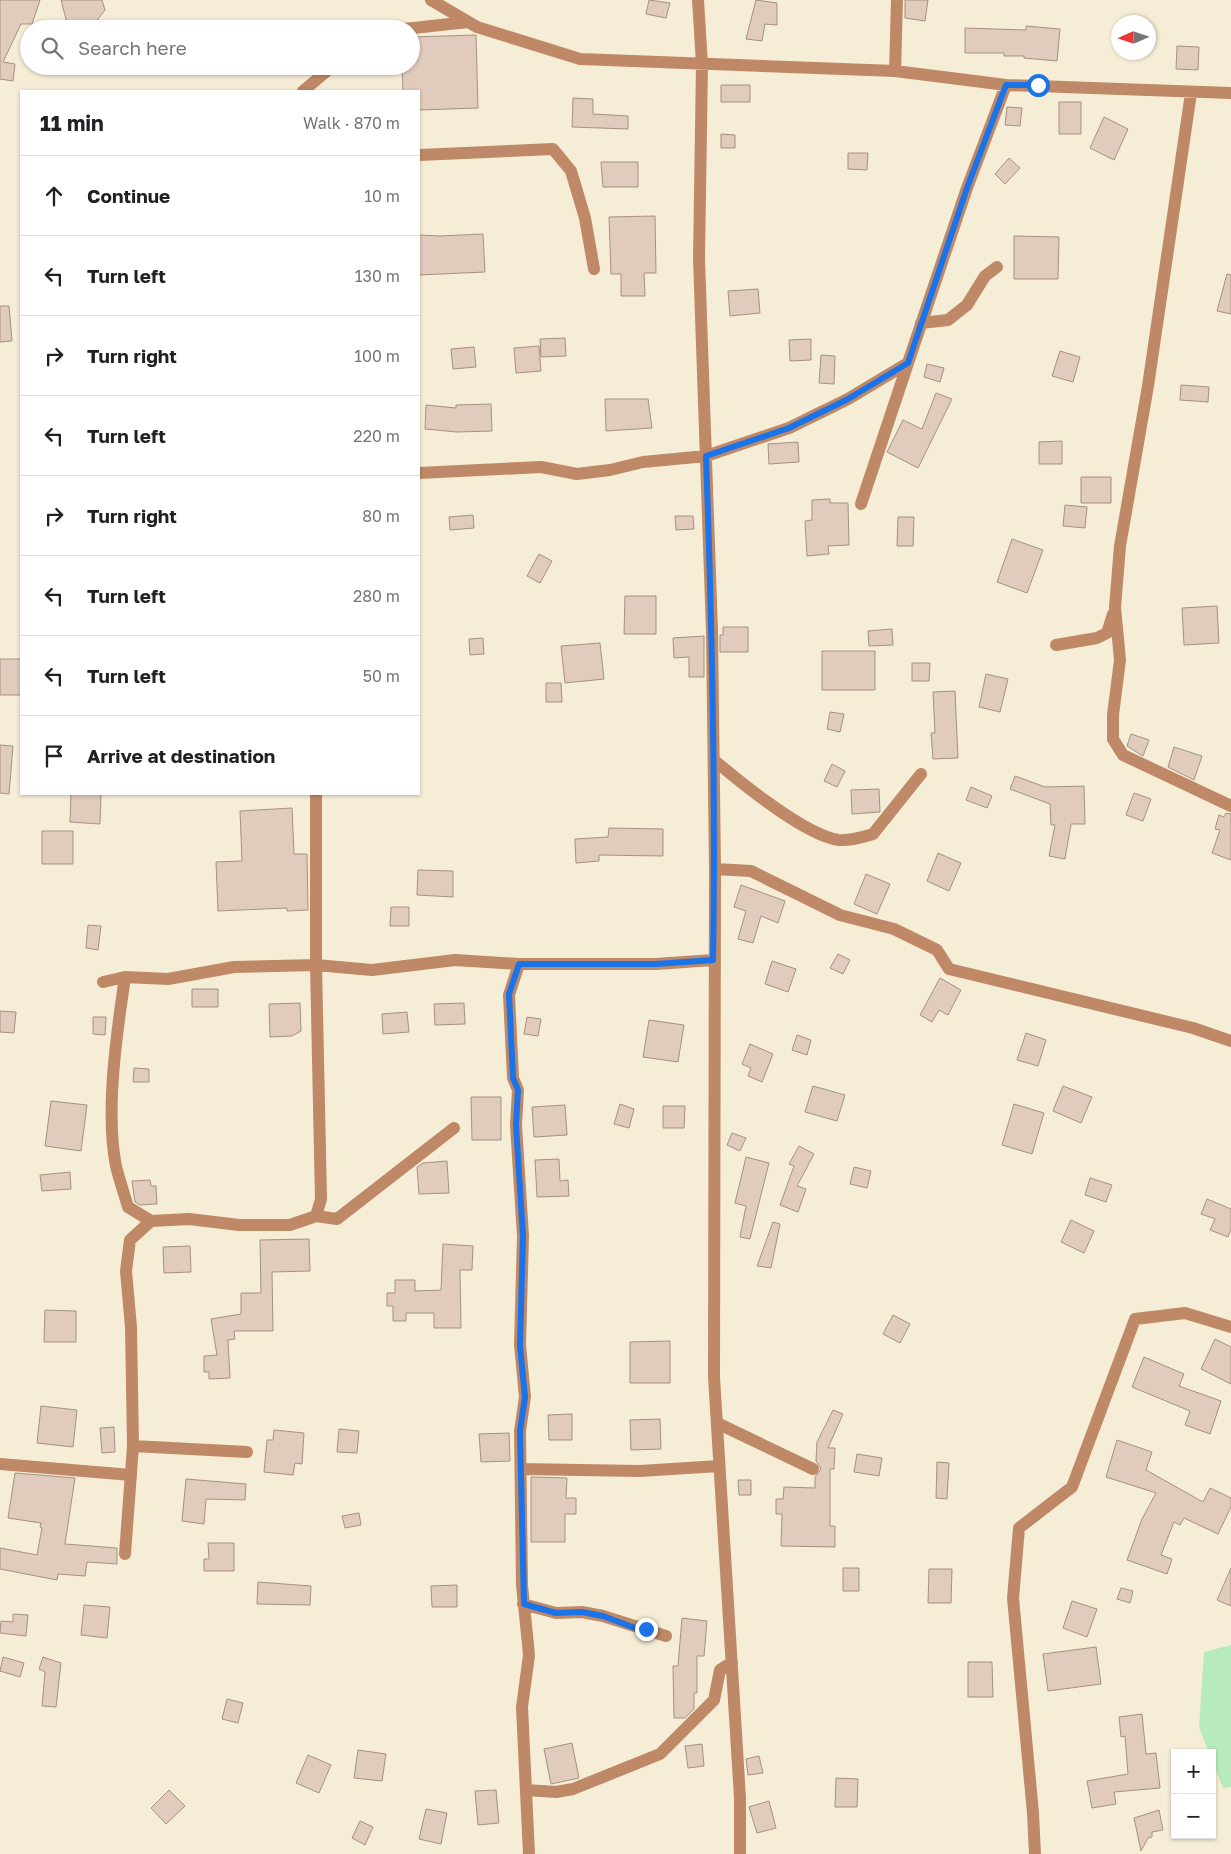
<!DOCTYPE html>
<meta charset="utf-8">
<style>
:root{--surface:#fff;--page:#f6f6f6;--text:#202124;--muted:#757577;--line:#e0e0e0}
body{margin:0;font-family:"Golos Text",sans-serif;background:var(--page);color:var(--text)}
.controls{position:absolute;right:15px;bottom:15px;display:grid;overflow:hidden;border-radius:0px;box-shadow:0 1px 4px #0004}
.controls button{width:45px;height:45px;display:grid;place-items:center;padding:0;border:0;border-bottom:1px solid var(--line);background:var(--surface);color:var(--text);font:25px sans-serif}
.compass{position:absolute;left:1111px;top:15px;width:45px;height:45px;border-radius:50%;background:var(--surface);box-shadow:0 1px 4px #0004;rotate:267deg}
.stop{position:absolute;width:15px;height:15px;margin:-11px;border:4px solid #1a73e8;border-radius:50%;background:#fff}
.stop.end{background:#1a73e8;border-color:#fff;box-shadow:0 1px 5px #0008}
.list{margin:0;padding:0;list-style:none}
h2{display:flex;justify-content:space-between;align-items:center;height:65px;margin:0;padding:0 20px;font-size:21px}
h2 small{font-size:16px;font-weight:400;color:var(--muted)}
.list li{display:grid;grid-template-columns:32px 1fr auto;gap:15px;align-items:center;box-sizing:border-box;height:80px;padding:0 20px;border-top:1px solid var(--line)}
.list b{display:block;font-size:19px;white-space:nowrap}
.list em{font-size:16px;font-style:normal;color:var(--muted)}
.icon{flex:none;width:28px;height:28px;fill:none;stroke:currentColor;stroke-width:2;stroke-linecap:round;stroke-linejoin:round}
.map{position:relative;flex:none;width:1231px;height:1854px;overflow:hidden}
.search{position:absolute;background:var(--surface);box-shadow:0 1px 4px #0004;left:20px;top:20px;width:400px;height:55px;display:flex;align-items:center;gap:12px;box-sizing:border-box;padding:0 18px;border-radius:28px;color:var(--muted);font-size:19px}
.panel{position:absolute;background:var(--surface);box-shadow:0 1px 4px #0004;left:20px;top:90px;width:400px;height:705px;border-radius:0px}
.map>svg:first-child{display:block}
.green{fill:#b7ebbc}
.building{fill:#e0cbbc;stroke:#a59182}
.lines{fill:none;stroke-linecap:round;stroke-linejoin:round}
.minor{stroke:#bf8866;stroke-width:12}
.route{stroke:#1a73e8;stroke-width:6}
</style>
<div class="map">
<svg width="1231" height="1854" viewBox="0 0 1231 1854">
<rect width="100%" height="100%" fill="#f6edd6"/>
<path class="green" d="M1231 1645V1787L1223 1788 1212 1760V1753H1209L1199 1727 1204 1652Z"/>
<path class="building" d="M0 0H40L32 24H21L3 62 15 64 13 81 0 79Z
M61 0H102L105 10 95 23 81 28 67 23Z
M649 0 670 3 666 18 646 14Z
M756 0 777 3V25L765 24 762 41 746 39Z
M905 0H928L925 21 905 18Z
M1026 26 1060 29 1057 61 1024 58V56H1004V53H965V28L1026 30Z
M476 35 478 108 419 110V91H403L402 66H411V37Z
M1177 46 1199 47 1198 70 1176 69Z
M721 85H750V102H721Z
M573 98 593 99V114L628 116V129L572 127Z
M1059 102H1081V134H1059Z
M1007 107 1022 108 1020 126 1005 125Z
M1104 117 1128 129 1114 160 1090 148Z
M721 134 735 135V148H721Z
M848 153H868L867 170 848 169Z
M1009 158 1020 168 1005 184 995 174Z
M601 162H638V187H603Z
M655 216 656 273H644L645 296H621V274H611L609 217Z
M483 234 485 272 419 275V235L440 236Z
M1014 236 1059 237 1058 279H1014Z
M1227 274 1231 275V314L1217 311Z
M758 289 760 313 730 316 728 291Z
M0 306H9L12 341 0 342Z
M565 338 566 356 541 357 540 339Z
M811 339V360L790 361 789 340Z
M539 346 541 371 516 373 514 348Z
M474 347 476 367 453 369 451 349Z
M1060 351 1080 357 1073 382 1052 376Z
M821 355 835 356 834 384 819 383Z
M927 364 944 368 940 382 924 377Z
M1181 385 1209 387 1208 402 1180 400Z
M936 393 952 399 918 468 887 452 903 420 922 429Z
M605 399H648L652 428 606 431Z
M491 404 492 431 457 432 425 429 426 405 456 408V405Z
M1062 441V464H1039V442Z
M798 442 799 462 769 464 768 444Z
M1081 477H1111V503H1081Z
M830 499V503H848L849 545 828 546 829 554 807 556 805 521 812 520V500Z
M1065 505 1087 507 1085 528 1063 526Z
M473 515 474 528 450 530 449 517Z
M675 516H693L694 529 676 530Z
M898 517H914L913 546H897Z
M1012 539 1043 550 1027 593 997 582Z
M539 554 552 561 540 583 527 576Z
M625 596H656V634H624Z
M1217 606 1219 643 1184 645 1182 608Z
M723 627H748V652H720V635H723Z
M892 629 893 645 869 646 868 631Z
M704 636V677H689V657L674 658 673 638Z
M483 638 484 654 470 655 469 639Z
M600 643 604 679 565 683 561 646Z
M822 651H875V690H822Z
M0 659H21V695H0Z
M912 663H930L929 681H912Z
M986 674 1008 679 1000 712 979 707Z
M546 683H561L562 702H546Z
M955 691 958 758 933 759 931 733H935L933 692Z
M830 712 844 714 840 732 827 729Z
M1131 734 1149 740 1143 756 1127 746Z
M0 745 13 746 9 794 0 793Z
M1174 747 1202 756 1194 780 1168 767Z
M832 764 845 771 837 787 824 781Z
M1015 776 1045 787 1084 786 1085 824H1071L1065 859 1049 856 1055 825H1051L1050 804 1010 789Z
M971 787 992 796 987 808 966 800Z
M879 789 880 812 852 814 851 790Z
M1134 793 1151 799 1143 821 1126 815Z
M71 794H101L100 824 70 822Z
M292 808 294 854H307L308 910 287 911V908L218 911 216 862 242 861 240 811Z
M1226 813 1231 814V860L1212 853 1220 830 1215 829 1219 815 1224 817Z
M609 828 663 829V856L599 855V861L576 863 575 839 608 837Z
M42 831H73V864H42Z
M938 853 961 863 949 891 927 881Z
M418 870 453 871V897L417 895Z
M866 874 890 884 877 914 854 904Z
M741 885 785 901 778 923 761 916 753 943 738 939 746 911 734 907Z
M391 907H409V926H390Z
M88 925 101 926 98 950 86 948Z
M838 954 850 960 843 974 830 968Z
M772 961 796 969 788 992 765 984Z
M940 978 961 990 948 1015 939 1010 932 1022 920 1015Z
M192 989H218V1007H192Z
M300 1003 301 1031 292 1036 270 1037 269 1004Z
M464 1003 465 1024 435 1025 434 1004Z
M0 1011 16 1012 14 1033 0 1032Z
M407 1012 409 1032 383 1034 382 1014Z
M93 1017H106L105 1035 93 1034Z
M527 1017 541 1019 538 1036 524 1034Z
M649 1020 684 1025 678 1062 643 1057Z
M1026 1033 1046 1040 1038 1066 1017 1060Z
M797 1035 811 1040 807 1055 792 1050Z
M750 1044 773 1054 762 1082 748 1076 751 1068 742 1064Z
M134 1068 149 1069V1082H133Z
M813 1086 845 1095 837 1121 805 1112Z
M1063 1086 1092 1097 1081 1123 1053 1111Z
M471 1097H501V1140H472Z
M51 1101 87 1105 81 1151 45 1146Z
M620 1104 634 1109 629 1128 614 1124Z
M1014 1104 1044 1113 1032 1154 1002 1145Z
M565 1105 567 1135 534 1137 532 1107Z
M663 1106H685L684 1128H663Z
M732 1133 746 1138 740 1151 727 1145Z
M799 1146 814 1154 797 1186 806 1189 798 1212 780 1205 794 1166 789 1164Z
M746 1157 769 1163 750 1239 740 1237 746 1206 735 1203Z
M559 1159 560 1181 568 1180 569 1196 537 1197 535 1160Z
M447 1161 449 1193 419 1194 417 1167 423 1163Z
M854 1167 871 1171 867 1188 850 1184Z
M70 1172 71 1189 42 1191 40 1175Z
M1090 1178 1112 1185 1106 1202 1085 1195Z
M150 1180 151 1186H156L157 1204 140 1205 135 1202 132 1181Z
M1207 1199 1231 1209V1229L1228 1237 1210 1230 1215 1219 1201 1214Z
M1071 1220 1094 1231 1084 1253 1061 1242Z
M773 1222 780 1224 771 1268 757 1266Z
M309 1239 310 1271 272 1272 273 1331H234L235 1339 228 1340 230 1378 209 1379V1372H204V1356L217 1355 211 1319 241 1314V1293H261L260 1240Z
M443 1244 473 1246 472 1270H460L461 1328H434V1313H406V1321H393V1306H387V1293H395V1280H415V1291L441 1290Z
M190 1246 191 1272 164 1273 163 1247Z
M45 1310 76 1311V1342H44Z
M893 1315 910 1324 900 1343 883 1334Z
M1215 1339 1231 1347V1384L1201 1369Z
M670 1341V1383H630V1342Z
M1144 1357 1184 1374 1179 1386 1221 1401 1210 1434 1185 1425 1190 1411 1132 1387Z
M41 1406 77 1410 73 1447 37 1443Z
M833 1410 843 1414 828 1448H835L834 1469H830V1526H835V1547L781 1546 782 1514H776V1499H783L784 1487 815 1488V1477L821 1469 816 1461 817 1442Z
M572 1414V1440H549L548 1415Z
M660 1419 661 1449 631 1450 630 1420Z
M114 1427 115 1452 102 1453 100 1428Z
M339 1429 359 1431 357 1453 337 1452Z
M274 1430 304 1433 302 1464 295 1463 293 1475 264 1472 267 1440H273Z
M509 1433 510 1461 481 1462 479 1434Z
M1117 1440 1152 1452 1146 1470 1203 1502 1210 1488 1231 1498V1507L1218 1534 1184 1518 1180 1525 1174 1522 1161 1555 1172 1559 1167 1574 1127 1560 1142 1519 1156 1493 1106 1477Z
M857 1454 882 1458 879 1476 854 1472Z
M937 1462 949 1463 947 1499 936 1498Z
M15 1473 75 1478 65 1544 117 1548V1564L87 1562 85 1576 58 1574 57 1580 0 1569V1548L37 1555 42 1528 40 1527 41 1523 8 1518Z
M531 1477 567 1478 566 1498H576V1514H565V1542H531Z
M186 1479 246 1484 245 1500 206 1499 204 1524 182 1521Z
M738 1480H751V1495H739Z
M359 1513 361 1525 345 1528 342 1516Z
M208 1543H234V1571H204V1559H209Z
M843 1568H859V1591H843Z
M1231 1568V1606L1217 1600Z
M929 1569H952L951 1603H928Z
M258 1582 311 1586 310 1605 257 1604Z
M457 1585V1607H432L431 1586Z
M1121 1588 1133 1591 1130 1603 1117 1599Z
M1072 1601 1097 1609 1087 1637 1063 1628Z
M84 1605 110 1607 107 1638 81 1635Z
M13 1614 28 1615 26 1636 0 1633 1 1621 13 1622Z
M682 1618 707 1621 704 1656H697V1693H694V1709L685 1718H674L673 1666H678Z
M1096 1647 1101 1684 1048 1691 1043 1654Z
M3 1657 24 1663 20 1677 0 1671Z
M43 1657 61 1663 56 1707 42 1706 45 1672 39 1669Z
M968 1662H992L993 1697H968Z
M227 1699 243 1703 238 1723 222 1719Z
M1142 1714 1146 1754 1156 1753 1160 1788 1114 1792 1116 1804 1092 1808 1087 1781 1128 1774 1125 1736 1121 1737 1119 1717Z
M572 1743 579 1778 551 1784 544 1749Z
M702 1744 704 1766 688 1768 685 1746Z
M358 1750 386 1754 382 1781 354 1778Z
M308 1755 331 1765 319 1793 296 1783Z
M759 1756 763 1773 748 1775 746 1759Z
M836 1778 858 1779 857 1807H835Z
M169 1790 185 1806 166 1824 151 1808Z
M496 1790 499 1823 478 1825 475 1791Z
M769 1801 776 1828 757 1833 749 1807Z
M426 1809 447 1813 441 1844 419 1839Z
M1159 1810 1163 1830 1152 1832V1837L1148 1838 1141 1851 1134 1818Z
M360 1821 373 1827 365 1845 352 1838Z"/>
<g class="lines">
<path class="minor" d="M431 0 477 27 580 59 895 71 1006 85 1231 93
M698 0 702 64 699 259 712 631 715 869 714 1377 740 1798V1854
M404 29 468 22
M895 71 897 0
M303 91 333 66
M1191 93 1148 386 1120 546 1115 607 1120 660 1113 715V739L1123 755 1231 806
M419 155 553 149 571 171 585 218 594 269
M921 323 948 320 967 305 985 276 997 267
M419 473 541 467 577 474 610 470 643 462 706 456 789 428 848 399 908 363 967 188 1006 85
M861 504 908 363
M1056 645 1097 638 1107 633 1113 614
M714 760C740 782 806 836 839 840 850 841 863 837 873 834L921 774
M715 869 751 871 840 915 894 929 937 950 949 969 1193 1028 1231 1041
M125 977C117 1031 105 1112 116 1166 119 1179 124 1193 128 1207L151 1221
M103 982 125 977 168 979 234 967 316 965 372 970 455 960 519 964
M316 1216 337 1219 454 1128
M717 1423 813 1469
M133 1446 247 1452
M0 1464 131 1475
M521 1469 640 1471 719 1466
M125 1554 133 1446 131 1327 126 1271 130 1240 151 1221 189 1219 239 1225H290L316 1216 321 1199 316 965V794
M523 1604 556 1613 582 1612 603 1616 666 1636
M526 1790 556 1792 573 1789 660 1754 714 1700 720 1670 732 1662
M529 1854 522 1707 529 1655 522 1585 520 1431 525 1397 520 1345 523 1236 516 1125 518 1090 513 1078 509 995 519 964H656L713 960
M1035 1854 1033 1813 1013 1598 1019 1528 1072 1487 1135 1319 1185 1313 1231 1327"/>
</g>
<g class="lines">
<path class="route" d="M646 1629 635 1628 603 1616 582 1612 556 1613 524 1604 520 1431 525 1397 520 1346 523 1236 516 1125 518 1090 513 1078 509 994 519 964H656L713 960C716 792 712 624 706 456L789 428 848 399 908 363 967 188 1006 85H1038"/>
</g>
</svg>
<div class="controls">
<button>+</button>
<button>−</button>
</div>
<svg class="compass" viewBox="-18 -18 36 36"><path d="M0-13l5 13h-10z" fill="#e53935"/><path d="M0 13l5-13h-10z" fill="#757577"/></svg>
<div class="stop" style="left:1038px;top:85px"></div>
<div class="stop end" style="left:646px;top:1629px"></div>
<div class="search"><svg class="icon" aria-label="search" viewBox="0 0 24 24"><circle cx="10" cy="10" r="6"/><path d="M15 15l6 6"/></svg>Search here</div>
<section class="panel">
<h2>11 min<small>Walk · 870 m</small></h2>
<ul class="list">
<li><svg class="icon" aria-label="ahead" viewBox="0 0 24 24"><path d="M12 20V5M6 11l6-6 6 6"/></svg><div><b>Continue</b></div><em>10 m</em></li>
<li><svg class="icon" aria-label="left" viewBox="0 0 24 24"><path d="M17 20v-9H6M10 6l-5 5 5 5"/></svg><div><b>Turn left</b></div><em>130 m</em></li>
<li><svg class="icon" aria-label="right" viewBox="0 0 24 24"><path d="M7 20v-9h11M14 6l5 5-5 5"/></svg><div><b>Turn right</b></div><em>100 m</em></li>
<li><svg class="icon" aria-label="left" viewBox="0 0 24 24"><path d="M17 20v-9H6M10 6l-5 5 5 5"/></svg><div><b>Turn left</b></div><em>220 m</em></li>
<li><svg class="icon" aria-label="right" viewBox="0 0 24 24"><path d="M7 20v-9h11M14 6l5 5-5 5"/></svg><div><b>Turn right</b></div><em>80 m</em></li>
<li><svg class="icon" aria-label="left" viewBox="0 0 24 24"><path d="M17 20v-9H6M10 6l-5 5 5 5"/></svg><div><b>Turn left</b></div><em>280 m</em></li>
<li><svg class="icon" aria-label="left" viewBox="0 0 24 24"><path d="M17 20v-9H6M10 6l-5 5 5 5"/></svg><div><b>Turn left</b></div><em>50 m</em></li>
<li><svg class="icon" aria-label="arrive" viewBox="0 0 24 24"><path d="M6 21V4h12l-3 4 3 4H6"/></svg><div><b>Arrive at destination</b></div></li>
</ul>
</section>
</div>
